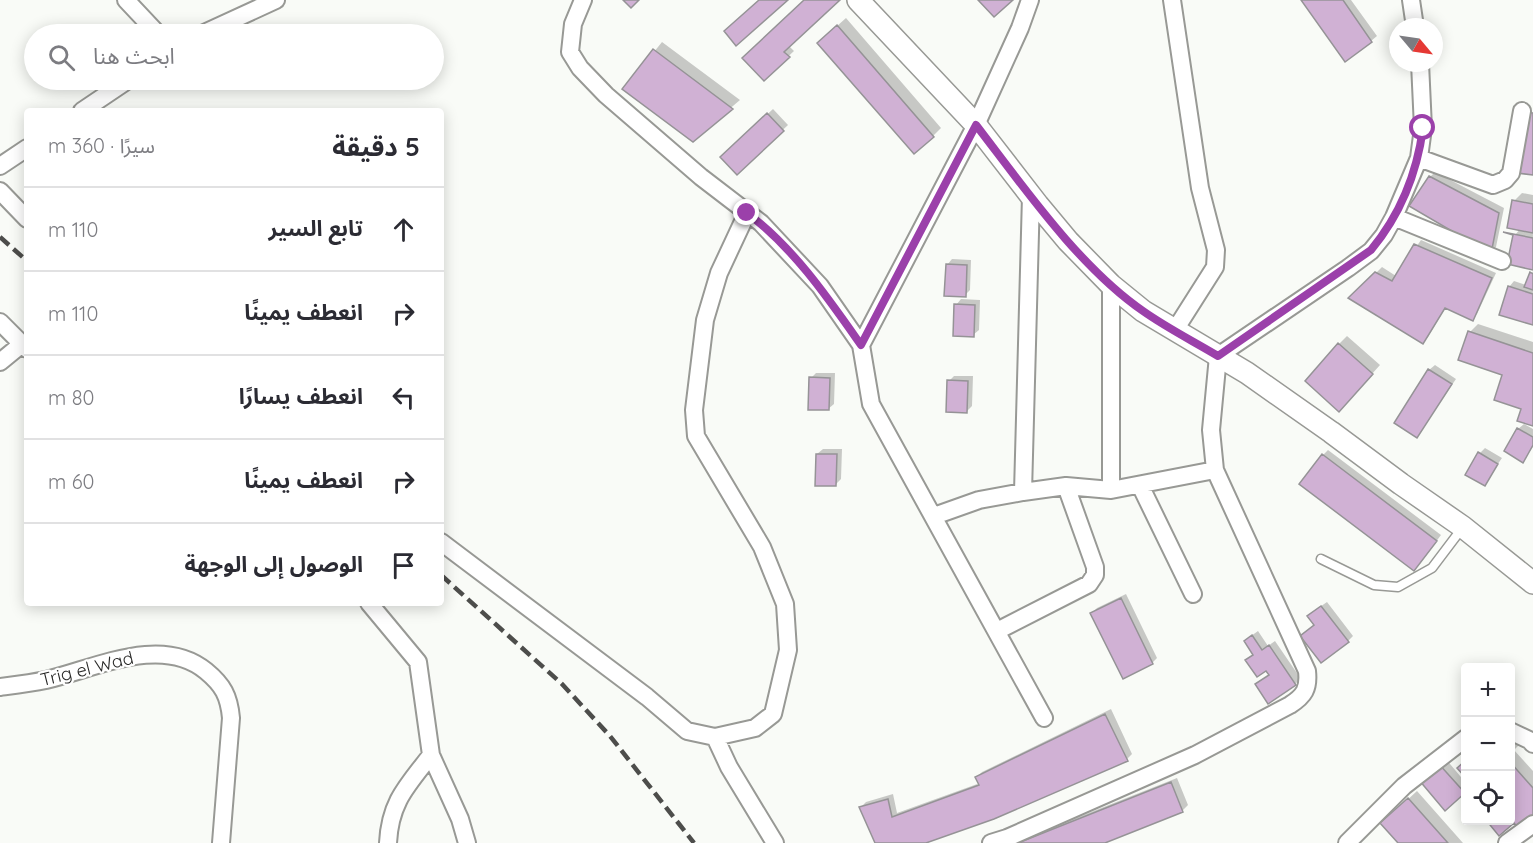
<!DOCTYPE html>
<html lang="ar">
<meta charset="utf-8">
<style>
:root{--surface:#fff;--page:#f7f7f7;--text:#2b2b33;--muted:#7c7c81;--line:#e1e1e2}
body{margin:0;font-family:Quicksand,"Noto Sans Arabic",sans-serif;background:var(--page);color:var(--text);direction:rtl}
.controls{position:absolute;right:18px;bottom:18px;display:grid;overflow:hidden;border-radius:6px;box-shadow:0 3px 15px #0003}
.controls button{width:54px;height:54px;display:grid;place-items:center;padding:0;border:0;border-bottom:2px solid var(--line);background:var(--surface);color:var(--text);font:30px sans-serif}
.compass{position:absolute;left:1389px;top:18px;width:54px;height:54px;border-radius:50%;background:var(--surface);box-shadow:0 3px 15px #0003;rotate:119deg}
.stop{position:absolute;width:18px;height:18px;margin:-14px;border:4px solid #9b40aa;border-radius:50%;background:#fff}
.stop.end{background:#9b40aa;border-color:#fff;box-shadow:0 2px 6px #0008}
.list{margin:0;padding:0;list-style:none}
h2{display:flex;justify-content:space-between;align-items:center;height:78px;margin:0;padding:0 24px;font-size:26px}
h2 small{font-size:20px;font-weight:400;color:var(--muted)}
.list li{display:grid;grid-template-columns:39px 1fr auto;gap:18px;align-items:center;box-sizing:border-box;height:84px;padding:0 24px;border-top:2px solid var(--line)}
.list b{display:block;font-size:22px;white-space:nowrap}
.list em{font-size:20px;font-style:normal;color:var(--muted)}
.icon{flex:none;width:33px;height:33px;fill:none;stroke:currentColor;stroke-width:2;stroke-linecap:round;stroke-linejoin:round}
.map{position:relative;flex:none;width:1533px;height:843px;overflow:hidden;direction:ltr}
.search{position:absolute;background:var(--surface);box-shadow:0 3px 15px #0003;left:24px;top:24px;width:420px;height:66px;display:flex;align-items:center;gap:15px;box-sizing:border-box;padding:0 21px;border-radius:33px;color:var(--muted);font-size:22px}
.panel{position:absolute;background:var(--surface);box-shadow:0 3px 15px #0003;left:24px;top:108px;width:420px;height:498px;border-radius:6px;direction:rtl}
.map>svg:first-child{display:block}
.shadow{fill:#0003}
.building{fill:#d0b1d4;stroke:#959396;stroke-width:1.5}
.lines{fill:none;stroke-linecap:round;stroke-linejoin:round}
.service-casing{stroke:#989995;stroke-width:11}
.minor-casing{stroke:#989995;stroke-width:20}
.tertiary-casing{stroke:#989995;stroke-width:24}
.service{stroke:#fff;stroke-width:8}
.minor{stroke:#fff;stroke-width:16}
.tertiary{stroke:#fff;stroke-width:21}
.rail{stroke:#4d4d4b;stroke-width:4.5;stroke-dasharray:12 6;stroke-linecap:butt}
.route{stroke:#9b40aa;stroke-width:8}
.labels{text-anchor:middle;stroke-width:4.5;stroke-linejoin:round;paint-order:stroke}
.street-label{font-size:18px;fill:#282827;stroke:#fff}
</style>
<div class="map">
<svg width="1533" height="843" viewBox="0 0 1533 843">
<rect width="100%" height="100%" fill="#f9fbf7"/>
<path class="shadow" d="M806 0H838L789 46 794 51 764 79Z
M1303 0H1351L1377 36 1371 41Z
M846 18 941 128 933 136 827 35Z
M662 42 740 100 693 140 625 88Z
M773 109 788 125 737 173 722 157Z
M1435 172 1504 208 1496 247 1491 252 1430 177Z
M1522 193 1533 195V268L1515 235 1520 229 1514 201Z
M1421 240 1496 273 1477 314 1472 319 1446 307 1428 337 1423 342 1351 298 1382 267 1396 276Z
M952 259 971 260 970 290 965 295 947 265Z
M1533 271V324L1509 287 1514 281 1526 285Z
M961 299 980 300 979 330 973 335 956 305Z
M1478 324 1533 342V424L1504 374 1470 332Z
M1347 336 1380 365 1347 402 1339 344Z
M1435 365 1456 379 1417 436 1429 370Z
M816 373H835L834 404 828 409 811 378Z
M954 376H973L972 406 967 411 949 381Z
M1524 424 1533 429V447L1523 461 1518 429Z
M1485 448 1502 458 1484 484 1480 453Z
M823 449H842L841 479 835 485 817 454Z
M1328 450 1441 535 1420 563 1323 455Z
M1126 594 1157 658 1152 663 1092 613 1097 608Z
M1327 602 1353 636 1348 641 1314 611Z
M1258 631 1268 646 1275 641 1301 679 1295 684H1257L1270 674 1267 669 1247 661 1254 654 1251 636Z
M1111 709 1132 754 1127 759 921 843H876L861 807 866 802 893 794 897 813 980 783 977 777 982 772Z
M1510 729 1522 742 1514 750 1533 771V819L1510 820Z
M1445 758 1466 783V791L1446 809 1421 780Z
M1177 778 1188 805 1182 811 1101 843H1013Z
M1417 791 1463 843H1400L1391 815Z"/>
<path class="building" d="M623 0H639L631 8Z
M759 0H788L736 46 724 31Z
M804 0H840L784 52 790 57 764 81 742 58Z
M978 0H1013L994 17Z
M1301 0H1343L1372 42 1345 62Z
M837 25 934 137 914 154 817 43Z
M653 49 733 109 693 142 622 89Z
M1525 112 1533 113V175L1517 173Z
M767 113 784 131 737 175 720 157Z
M1429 176 1499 213 1491 254 1409 206Z
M1512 200 1533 204V233L1507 228Z
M1503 232 1533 238V270L1507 264 1513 235Z
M1414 244 1492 278 1473 321 1445 308 1423 344 1348 298 1375 272 1392 281Z
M946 264 967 265 966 297 944 296Z
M1530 272 1533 274V290L1524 287Z
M1508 286 1533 294V325L1499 315Z
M954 304 975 305 974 337 953 336Z
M1468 331 1533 353V426L1517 421 1521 409 1494 400 1502 375 1458 360Z
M1338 343 1373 374 1339 412 1305 381Z
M1428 369 1452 384 1417 438 1394 423Z
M809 377 830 378 829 410H808Z
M947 380 968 381 967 413 946 412Z
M1517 428 1533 437V445L1523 463 1504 451Z
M1478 452 1498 464 1485 486 1465 475Z
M816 454H837L836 486H815Z
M1322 454 1437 541 1414 571 1299 484Z
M1121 598 1153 664 1123 679 1090 613Z
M1321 606 1349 642 1321 663 1300 636 1314 625 1307 616Z
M1252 635 1262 650 1269 645 1296 685 1268 704 1255 684 1269 675 1266 671 1257 677 1245 660 1253 655 1244 641Z
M1105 714 1128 761 994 819 926 843H875L859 807 888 799 892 817 979 785 975 777Z
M1466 760V778L1457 768Z
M1510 762 1533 788V821L1521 831 1514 823 1499 836 1486 820H1510Z
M1438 763 1465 793 1445 811 1419 780Z
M1171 782 1183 812 1105 843H1018Z
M1408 798 1448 843H1398L1380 823Z"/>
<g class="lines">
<g class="service-casing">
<path id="service" d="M1321 559 1374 585 1398 587 1432 568 1463 527"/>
</g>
<g class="minor-casing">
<path id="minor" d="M126 0 158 34
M583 0 573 24 570 52 580 68 606 95 701 177 761 223 820 286 861 345 871 404 1044 718
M1172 0 1200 188 1216 250 1215 267 1175 330
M1411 0 1415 27
M202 34 276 0
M82 111 128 80
M1419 158 1493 185 1505 180 1511 173 1522 111
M0 166 27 148
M0 191 27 219
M1394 217 1502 261
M1111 285V490
M0 322 27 349
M861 345 976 125 1020 28 1030 0
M0 362 22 344
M1140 485 1193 594
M1023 492 1031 196
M934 516 979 500 1023 492 1066 486 1111 490 1215 470
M441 542 647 697 687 731 715 737 729 767 775 843
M369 603 418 662 431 755 460 819 467 843
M997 631 1089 584 1095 575V567L1066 486
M0 687C15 685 31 683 46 680 94 669 161 634 206 671 223 685 229 696 231 718L221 843
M1510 731 1529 740 1533 744
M715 737 755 728 773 714 788 650 785 604 762 547 696 436 694 410 705 320 719 273 747 213
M388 843C390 802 407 786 431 755
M991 843 1007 838 1195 755 1290 705C1304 696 1309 689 1307 671L1215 470 1211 430 1218 356 1348 268 1371 251 1384 235 1394 217 1419 158 1423 128 1420 63
M1347 843 1404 786 1466 738
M1507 843 1533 824"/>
</g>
<g class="tertiary-casing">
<path id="tertiary" d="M858 0 976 125 1038 205 1068 241 1111 285 1143 311 1247 373 1331 432 1401 484 1463 527 1533 583"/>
</g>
<use href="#service" class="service"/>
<use href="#minor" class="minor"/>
<use href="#tertiary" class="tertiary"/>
<path class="rail" d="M0 237 27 261
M441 575 562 684 610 736 694 843"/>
</g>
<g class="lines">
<path class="route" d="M747 213C793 247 828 298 861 345L976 125C1023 186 1079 267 1143 311 1167 328 1193 341 1218 356L1371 250C1400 215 1417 173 1423 128"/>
</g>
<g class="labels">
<g class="street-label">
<text transform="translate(87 669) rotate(-14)" y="6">Trig el Wad</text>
</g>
</g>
</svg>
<div class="controls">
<button>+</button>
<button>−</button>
<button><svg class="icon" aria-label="locate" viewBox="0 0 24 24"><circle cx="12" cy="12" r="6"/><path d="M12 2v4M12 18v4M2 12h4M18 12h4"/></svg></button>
</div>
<svg class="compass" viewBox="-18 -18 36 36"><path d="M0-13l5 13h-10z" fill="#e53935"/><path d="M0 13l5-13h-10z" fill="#7c7c81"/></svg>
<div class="stop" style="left:1423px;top:128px"></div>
<div class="stop end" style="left:747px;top:213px"></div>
<div class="search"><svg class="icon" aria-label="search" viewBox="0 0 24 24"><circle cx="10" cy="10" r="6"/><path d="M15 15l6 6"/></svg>ابحث هنا</div>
<section class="panel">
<h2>5 دقيقة<small>سيرًا · 360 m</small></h2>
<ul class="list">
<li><svg class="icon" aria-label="ahead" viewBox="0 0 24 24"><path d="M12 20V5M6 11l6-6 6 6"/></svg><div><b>تابع السير</b></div><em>110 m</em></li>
<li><svg class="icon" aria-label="right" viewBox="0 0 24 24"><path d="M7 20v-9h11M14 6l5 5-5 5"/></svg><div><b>انعطف يمينًا</b></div><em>110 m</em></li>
<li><svg class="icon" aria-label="left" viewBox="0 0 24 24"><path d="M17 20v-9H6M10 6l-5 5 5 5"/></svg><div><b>انعطف يسارًا</b></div><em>80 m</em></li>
<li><svg class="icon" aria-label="right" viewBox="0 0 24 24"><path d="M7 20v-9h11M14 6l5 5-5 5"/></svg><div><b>انعطف يمينًا</b></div><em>60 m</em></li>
<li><svg class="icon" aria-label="arrive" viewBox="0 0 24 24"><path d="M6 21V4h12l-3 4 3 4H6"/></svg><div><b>الوصول إلى الوجهة</b></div></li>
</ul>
</section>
</div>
